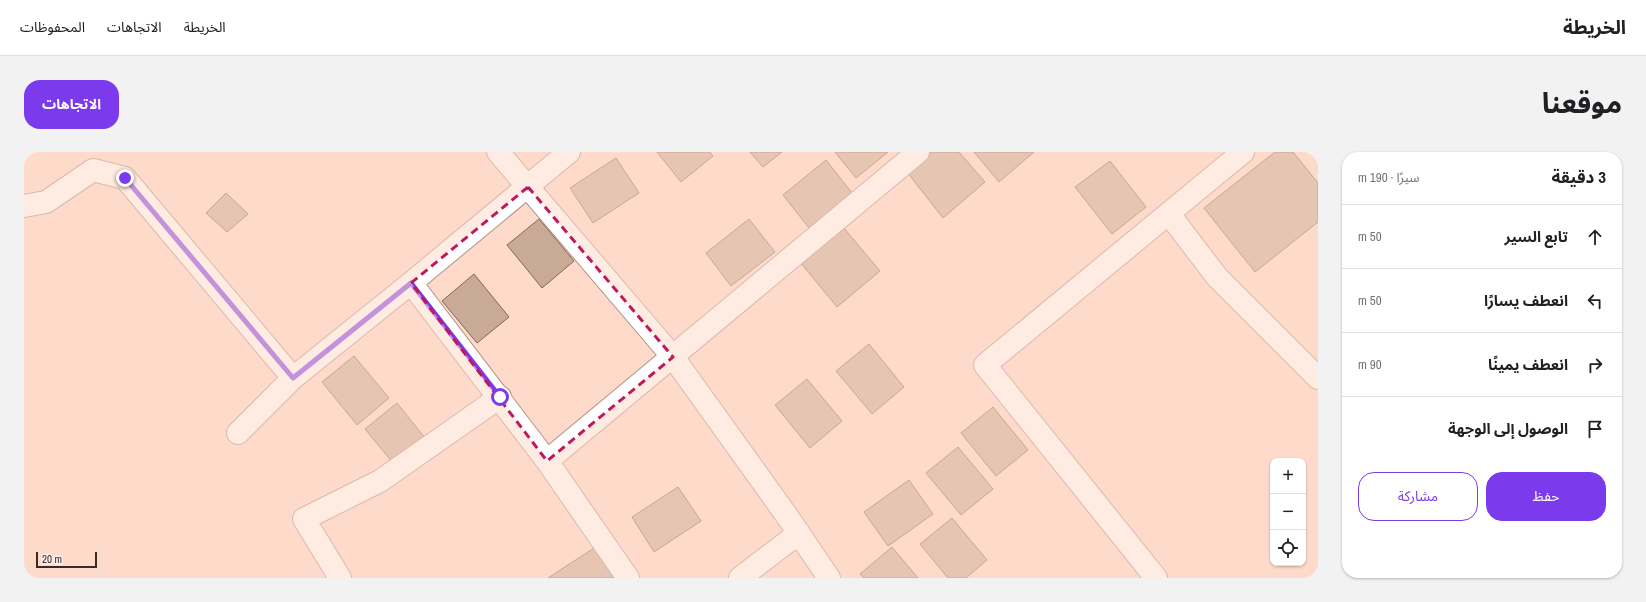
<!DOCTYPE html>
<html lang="ar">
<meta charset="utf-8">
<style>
:root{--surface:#fff;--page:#f2f2f2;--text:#202124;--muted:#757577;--line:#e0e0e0;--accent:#7c3aed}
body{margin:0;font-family:"Archivo Narrow","Noto Sans Arabic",sans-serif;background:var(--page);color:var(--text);direction:rtl}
.controls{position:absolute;right:12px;bottom:12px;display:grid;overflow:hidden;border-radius:8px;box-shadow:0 1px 3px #0004}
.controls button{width:36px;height:36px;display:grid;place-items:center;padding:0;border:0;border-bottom:1px solid var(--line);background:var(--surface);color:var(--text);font:20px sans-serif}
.scale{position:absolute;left:12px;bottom:10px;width:61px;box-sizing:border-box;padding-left:4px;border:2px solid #392b26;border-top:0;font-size:11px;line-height:14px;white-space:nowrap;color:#392b26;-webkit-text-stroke:3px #fbede7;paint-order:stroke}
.stop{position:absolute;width:12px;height:12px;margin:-9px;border:3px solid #7c3aed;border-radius:50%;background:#fff}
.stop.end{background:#7c3aed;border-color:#fff;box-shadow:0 1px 4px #0008}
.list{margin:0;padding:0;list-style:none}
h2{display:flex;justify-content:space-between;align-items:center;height:52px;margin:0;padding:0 16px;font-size:17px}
h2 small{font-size:13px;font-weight:400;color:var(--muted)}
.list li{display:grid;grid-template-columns:26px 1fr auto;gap:12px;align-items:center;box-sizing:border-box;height:64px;padding:0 16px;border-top:1px solid var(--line)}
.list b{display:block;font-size:15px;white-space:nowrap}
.list em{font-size:13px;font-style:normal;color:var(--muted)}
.actions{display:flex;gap:8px;padding:12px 16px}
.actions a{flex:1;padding:9px 0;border:1px solid var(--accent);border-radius:16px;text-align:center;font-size:14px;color:var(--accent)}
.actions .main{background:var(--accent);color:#fff}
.icon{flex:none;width:22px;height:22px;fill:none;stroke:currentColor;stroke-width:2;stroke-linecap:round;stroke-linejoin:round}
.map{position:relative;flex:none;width:1294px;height:426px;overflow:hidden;direction:ltr;border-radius:16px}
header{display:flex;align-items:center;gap:24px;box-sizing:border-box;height:56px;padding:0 20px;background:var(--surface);border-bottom:1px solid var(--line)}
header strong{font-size:19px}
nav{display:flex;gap:22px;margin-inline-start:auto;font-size:14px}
.intro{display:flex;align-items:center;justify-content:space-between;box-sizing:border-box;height:96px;padding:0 24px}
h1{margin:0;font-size:28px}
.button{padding:10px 18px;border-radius:16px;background:var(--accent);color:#fff;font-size:14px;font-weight:700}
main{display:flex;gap:24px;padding:0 24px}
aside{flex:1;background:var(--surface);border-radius:16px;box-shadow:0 1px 3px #0004}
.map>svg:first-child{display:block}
.building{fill:#c9aa97;stroke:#836856}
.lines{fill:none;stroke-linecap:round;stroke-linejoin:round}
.minor-casing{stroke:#b29183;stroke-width:24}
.minor{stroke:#fff;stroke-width:22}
.route{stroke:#7c3aed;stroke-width:5}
.marked{fill:none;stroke:#c2185b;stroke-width:3;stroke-dasharray:8 5;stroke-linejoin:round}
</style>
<header>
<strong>الخريطة</strong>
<nav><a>الخريطة</a><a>الاتجاهات</a><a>المحفوظات</a></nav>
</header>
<div class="intro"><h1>موقعنا</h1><a class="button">الاتجاهات</a></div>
<main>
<aside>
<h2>3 دقيقة<small>سيرًا · 190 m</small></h2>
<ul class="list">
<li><svg class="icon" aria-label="ahead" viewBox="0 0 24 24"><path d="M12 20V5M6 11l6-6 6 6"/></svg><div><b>تابع السير</b></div><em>50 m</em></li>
<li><svg class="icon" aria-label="left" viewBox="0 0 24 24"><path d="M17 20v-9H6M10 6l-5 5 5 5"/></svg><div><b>انعطف يسارًا</b></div><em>50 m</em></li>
<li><svg class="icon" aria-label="right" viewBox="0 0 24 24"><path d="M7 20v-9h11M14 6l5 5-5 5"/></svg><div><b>انعطف يمينًا</b></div><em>90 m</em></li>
<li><svg class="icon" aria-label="arrive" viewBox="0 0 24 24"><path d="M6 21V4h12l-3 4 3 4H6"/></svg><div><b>الوصول إلى الوجهة</b></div></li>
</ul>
<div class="actions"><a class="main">حفظ</a><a>مشاركة</a></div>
</aside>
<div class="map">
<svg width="1294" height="426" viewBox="0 0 1294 426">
<rect width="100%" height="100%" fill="#fedacb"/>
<path class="building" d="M633 0H686L689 4 657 30Z
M726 0H758L739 15Z
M811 0H864L832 26Z
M906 0H935L961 30 919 66 883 20Z
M950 0H1010L975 30Z
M1251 0H1269L1294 31V70L1231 120 1180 56Z
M592 6 615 41 569 71 546 36Z
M802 8 828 41 785 76 759 43Z
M1086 9 1122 55 1088 82 1051 35Z
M202 41 224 62 203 80 182 61Z
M515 67 550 109 518 136 483 93Z
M725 67 751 100 707 134 682 101Z
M819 75 856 119 813 155 776 110Z
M450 122 485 165 453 191 418 149Z
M845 192 880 235 848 262 812 219Z
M330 204 365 246 333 273 298 230Z
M783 227 818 269 786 296 751 253Z
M373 251 401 286 369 311 341 277Z
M969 255 1004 298 972 324 937 281Z
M934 295 969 337 937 363 902 321Z
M885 328 909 362 864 394 840 360Z
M654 335 677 369 630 400 608 365Z
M928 366 963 408 942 426H924L896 392Z
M868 395 894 426H840L836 422Z
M570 396 590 426H524Z"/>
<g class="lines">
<g class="minor-casing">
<path id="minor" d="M474 0 649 205 763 364 805 426
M0 54 22 50 69 18 101 26 269 226
M1145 62 1193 125 1294 226
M387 131 523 309 604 426
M214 281 269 226 387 131 545 0
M523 309 894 0
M316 426 280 367 356 329 476 245
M716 426 775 381
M1132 426 961 213 1219 0"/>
</g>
<use href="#minor" class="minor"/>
</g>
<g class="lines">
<path class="route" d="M101 26 269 226 387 131 476 245"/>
</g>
<path d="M0 0H1294V426H0ZM504 35 649 205 523 309 387 131Z" fill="#fedacb" fill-opacity=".55" fill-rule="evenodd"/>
<path class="marked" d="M504 35 649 205 523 309 387 131Z"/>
</svg>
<div class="controls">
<button>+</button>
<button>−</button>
<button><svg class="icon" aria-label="locate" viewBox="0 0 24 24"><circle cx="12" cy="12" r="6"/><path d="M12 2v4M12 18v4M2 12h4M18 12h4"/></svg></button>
</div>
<div class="scale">20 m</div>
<div class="stop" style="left:476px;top:245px"></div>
<div class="stop end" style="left:101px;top:26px"></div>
</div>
</main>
